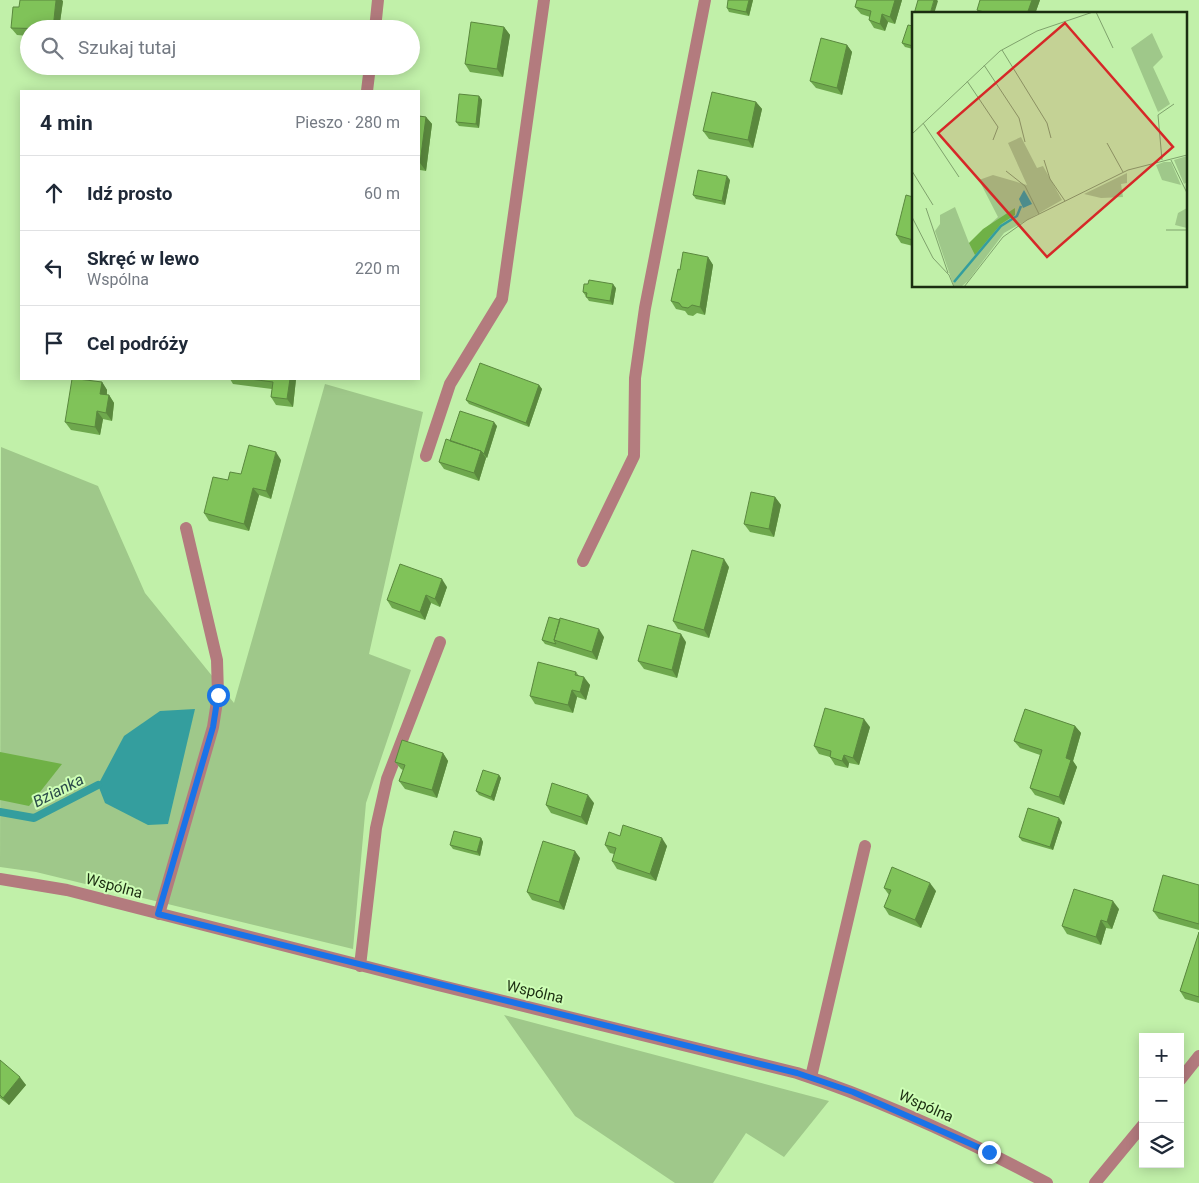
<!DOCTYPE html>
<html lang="pl">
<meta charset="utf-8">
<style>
:root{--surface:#fff;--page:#f2f2f3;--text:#1f2937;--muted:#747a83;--line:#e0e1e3}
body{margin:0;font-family:Roboto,sans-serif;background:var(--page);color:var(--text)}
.controls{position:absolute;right:15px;bottom:15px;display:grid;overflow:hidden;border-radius:0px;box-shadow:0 2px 12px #0003}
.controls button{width:45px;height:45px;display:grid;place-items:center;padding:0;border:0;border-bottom:1px solid var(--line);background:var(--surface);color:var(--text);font:25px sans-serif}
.stop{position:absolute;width:15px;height:15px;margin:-11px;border:4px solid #1a73e8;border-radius:50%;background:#fff}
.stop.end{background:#1a73e8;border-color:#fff;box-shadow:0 1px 5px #0008}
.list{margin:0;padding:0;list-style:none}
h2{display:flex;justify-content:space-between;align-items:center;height:65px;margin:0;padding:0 20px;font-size:21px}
h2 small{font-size:16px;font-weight:400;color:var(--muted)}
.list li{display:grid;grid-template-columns:32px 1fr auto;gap:15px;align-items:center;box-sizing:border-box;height:75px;padding:0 20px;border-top:1px solid var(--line)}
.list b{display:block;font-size:19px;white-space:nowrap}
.list p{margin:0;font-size:16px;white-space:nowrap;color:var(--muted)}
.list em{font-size:16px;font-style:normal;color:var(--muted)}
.icon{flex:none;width:28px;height:28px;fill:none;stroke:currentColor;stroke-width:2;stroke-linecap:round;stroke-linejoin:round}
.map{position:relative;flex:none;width:1199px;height:1183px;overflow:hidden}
.search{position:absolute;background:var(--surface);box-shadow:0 2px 12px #0003;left:20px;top:20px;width:400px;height:55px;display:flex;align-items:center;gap:12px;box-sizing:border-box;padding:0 18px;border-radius:28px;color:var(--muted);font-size:19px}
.panel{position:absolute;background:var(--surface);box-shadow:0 2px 12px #0003;left:20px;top:90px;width:400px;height:290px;border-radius:0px}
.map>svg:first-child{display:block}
.green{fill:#9fc88a}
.forest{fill:#6fb146}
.water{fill:#349e9e}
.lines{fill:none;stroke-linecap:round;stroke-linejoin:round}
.stream{stroke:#349e9e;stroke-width:8}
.minor{stroke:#b37b7e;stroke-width:12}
.wall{fill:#6ea84d}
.shaded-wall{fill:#5a883e}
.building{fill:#80c359;stroke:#5a883e}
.route{stroke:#1a73e8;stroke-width:6}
.labels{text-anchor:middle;stroke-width:4;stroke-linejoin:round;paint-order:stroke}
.street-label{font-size:15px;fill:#1b2d11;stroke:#cefeb6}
.water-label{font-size:16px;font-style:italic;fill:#2b4a4a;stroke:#cefeb6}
.inset-river{fill:none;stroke:#349e9e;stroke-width:2.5}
.inset-road{fill:none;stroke:#7fa26c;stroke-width:1}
.view{fill:#d62828;fill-opacity:0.15;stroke:#d62828;stroke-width:2.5}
.inset-edge{fill:none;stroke:#1b2d11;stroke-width:2.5}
</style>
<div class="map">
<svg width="1199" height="1183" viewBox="0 0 1199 1183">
<rect width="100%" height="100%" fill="#c1f0a9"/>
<path class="green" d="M325 384 423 412 369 654 411 670 366 803 353 949 36 872 0 867 1 447 98 486 145 593 234 703Z
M504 1015 829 1101 784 1157 746 1133 713 1183H675L575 1116Z"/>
<path class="forest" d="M0 752 62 764 29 806 0 800Z"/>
<path class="water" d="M195 709 168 824 148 825 105 803 98 785 124 736 160 711Z"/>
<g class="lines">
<path class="stream" d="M0 812 34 818 98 785"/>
<path class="minor" d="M375 29 378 0
M367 91 370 66
M426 456 450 384 502 299 544 0
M583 561 634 456 635 378 645 308 705 0
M0 879 67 890 438 985 797 1073C883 1101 967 1140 1047 1183
M159 914 213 727 218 695 217 660 186 528
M360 966 376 828 387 779 440 642
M811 1077 865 846
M1180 1080 1199 1056
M1095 1183 1143 1125"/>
</g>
<path class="wall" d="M753 0 749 16 729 12 727 8Z
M857 0H902L895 24 888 22 885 31 874 28 869 20 870 17 861 14 855 7Z
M1040 0 1035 14H979L977 10Z
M63 1 59 29H29V36L17 35 11 28Z
M913 26V49L905 47 902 43Z
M504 27 510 35 503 77 470 72 465 64Z
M847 45 852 52 842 95 816 88 810 81Z
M479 96 482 100 479 128 459 126 456 122Z
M756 102 762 109 753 148 709 139 703 131Z
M419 116 426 117 432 124 426 171 420 170 419 178Z
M730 180 725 205 696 199 693 195Z
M913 197V246L901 243 896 235Z
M708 257 713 265 705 315 697 313 693 316 688 315 685 311 676 309 671 301 680 270Z
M616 288 613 305 589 301 583 292Z
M230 379H296L293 407 276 405 271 397 272 389 233 384Z
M102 382 107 390V395H109L114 403 112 421 103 419 100 435 71 430 65 422Z
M539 385 542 389 529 427 469 404 466 400Z
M497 426 487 458 486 457V458L479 481 444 469 439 462 450 441Z
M281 460 271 499 259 495 249 531 209 521 204 513 228 480 241 474Z
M775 497 781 505 774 537 750 532 744 524Z
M729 567 709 638 678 629 673 621Z
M447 587 440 607 431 603 425 620 392 608 387 600Z
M604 637 597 660 545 644 542 640Z
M686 642 677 678 644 669 638 661Z
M576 672 579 676 590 685 586 700 577 697 573 713 535 704 530 696Z
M1075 726 1081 733 1073 761 1077 767 1064 805 1035 795 1030 788 1040 755 1020 748 1014 741Z
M870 727 859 765 849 763 848 768 835 765 830 757 819 754 814 746Z
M443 753 448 761 437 798 405 789 399 781 403 770 401 769 395 762Z
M499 775 501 778 494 801 479 795 476 791Z
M594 803 587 825 551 813 546 805Z
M1062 822 1053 850 1022 841 1019 837Z
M620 836 667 846 656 881 617 869 612 861 614 854 610 853 605 845Z
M481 838 483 842 480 856 453 849 450 845Z
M580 858 564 910 532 900 527 892Z
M1199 885V930L1159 919 1153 911Z
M884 888 936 891 921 928 889 915 884 907 889 895Z
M1119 909 1112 929 1106 928 1101 945 1067 934 1062 926Z
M1199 932V1003L1185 999 1180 991Z
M0 1060 26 1085 9 1105 0 1098Z"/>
<path class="shaded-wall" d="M56 0H62L63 1 59 29H53Z
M749 0H753L749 16 746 12Z
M895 0H902L895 24 890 17Z
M934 0H937L938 1 934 14H930Z
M1032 0H1040L1035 14H1027Z
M882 14 888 22 885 31 880 24Z
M504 27 510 35 503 77 497 69Z
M847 45 852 52 842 95 837 88Z
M479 96 482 100 479 128 476 124Z
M756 102 762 109 753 148 748 140Z
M426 117 432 124 426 171 420 163Z
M727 176 730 180 725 205 722 201Z
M708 257 713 265 705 315 700 307Z
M613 284 616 288 613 305 610 301Z
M290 379H296L293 407 287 399Z
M102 382 107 390 106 402 100 394Z
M539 385 542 389 529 427 526 423Z
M109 395 114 403 112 421 106 413Z
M97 411 103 419 100 435 95 427Z
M494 422 497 426 487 458 484 454Z
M481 451 486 458 479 481 474 473Z
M276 452 281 460 271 499 266 491Z
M253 488 259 495 249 531 244 524Z
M775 497 781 505 774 537 769 529Z
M724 559 729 567 709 638 704 630Z
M442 579 447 587 440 607 435 599Z
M426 595 431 603 425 620 420 612Z
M599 629 604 637 597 660 592 652Z
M681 634 686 642 677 678 672 670Z
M584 677 590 685 586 700 580 692Z
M572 690 577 697 573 713 568 705Z
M864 719 870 727 859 765 853 758Z
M1075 726 1081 733 1073 761 1077 767 1064 805 1059 797 1066 758Z
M443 753 448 761 437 798 432 790Z
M844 755 849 763 848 768 842 761Z
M499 775 501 778 494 801 491 797Z
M588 795 594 803 587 825 581 817Z
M1059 818 1062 822 1053 850 1050 847Z
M481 838 483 842 480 856 477 852Z
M662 838 667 846 656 881 650 874Z
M575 851 580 858 564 910 559 902Z
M930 883 936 891 921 928 915 920Z
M1113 901 1119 909 1112 929 1107 922Z
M1101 920 1106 928 1101 945 1096 937Z
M20 1077 26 1085 9 1105 3 1098Z"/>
<path class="building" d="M20 0H56L53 29 11 28 13 7H19Z
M728 0H749L746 12 727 8Z
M857 0H895L890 17 882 14 880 24 869 20 871 11 855 7Z
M918 0H934L930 14H914Z
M980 0H1032L1027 14H991L977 10Z
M471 22 504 27 497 69 465 64Z
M908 25 913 26V46L902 43Z
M821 38 847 45 837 88 810 81Z
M712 92 756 102 748 140 703 131Z
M459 94 479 96 476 124 456 122Z
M419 116 426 117 420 163H419Z
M698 170 727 176 722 201 693 195Z
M906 195 913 197V240L896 235Z
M683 252 708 257 700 307 692 305 688 308 682 307 679 303 671 301 678 269 680 270Z
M589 280 613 284 610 301 586 297 587 293 583 292 584 284H588Z
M480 363 539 385 526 423 466 400Z
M72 379H78L102 382 100 394 109 395 106 413 97 411 95 427 65 422Z
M250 379H290L287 399 271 397 273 382Z
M460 411 494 422 484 454 481 451 450 441Z
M446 439 481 451 474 473 439 462Z
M249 445 276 452 266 491 253 488 244 524 204 513 213 477 228 480 230 472 241 474Z
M751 492 775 497 769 529 744 524Z
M692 550 724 559 704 630 673 621Z
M400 564 442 579 435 599 426 595 420 612 387 600Z
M549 617 560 620 554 640 556 644 542 640Z
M560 618 599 629 592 652 554 640Z
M648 625 681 634 672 670 638 661Z
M538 662 576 672 575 675 584 677 580 692 572 690 568 705 530 696Z
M825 708 864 719 853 758 844 755 842 761 830 757 831 751 814 746Z
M1025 709 1075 726 1066 758 1071 760 1059 797 1030 788 1042 750 1014 741Z
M402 740 443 753 432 790 399 781 405 765 395 762Z
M483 770 499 775 491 797 476 791Z
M552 783 588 795 581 817 546 805Z
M1028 808 1059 818 1050 847 1019 837Z
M623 825 662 838 650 874 612 861 616 848 605 845 609 832 620 836Z
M454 831 481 838 477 852 450 845Z
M543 841 575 851 559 902 527 892Z
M892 867 930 883 915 920 884 907 891 890 884 888Z
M1163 875 1199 885V924L1153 911Z
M1074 889 1113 901 1107 922 1101 920 1096 937 1062 926Z
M1199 932V997L1180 991Z
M0 1060 20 1077 3 1098 0 1095Z"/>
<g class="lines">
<path class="route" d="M218 695 213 727 158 914 797 1073 853 1092 989 1152"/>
</g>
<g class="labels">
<g class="street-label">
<text transform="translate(114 886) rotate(15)" y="5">Wspólna</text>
<text transform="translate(535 992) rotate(13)" y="5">Wspólna</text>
<text transform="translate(926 1106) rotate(24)" y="5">Wspólna</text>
</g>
<g class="water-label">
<text transform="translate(58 790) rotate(-27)" y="6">Bzianka</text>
</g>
</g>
<g transform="translate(912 12)">
<rect width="275" height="275" fill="#c1f0a9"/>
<path d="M240 21 251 45 241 55 258 92 246 100 219 36ZM109 125 125 156 131 154 150 188 92 221 56 269 49 275H42L23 219 28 212V203L43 195 57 231 86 205 67 168 81 163 115 173 96 131ZM275 144V170L272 172 262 148ZM252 150H259L269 173 250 168 244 153ZM215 161V171L209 172 211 185 189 186 172 182ZM275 196V216L263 213 266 201Z" fill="#9fc88a"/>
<path d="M103 196V203L89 212 63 243 57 231 71 217Z" fill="#6fb146"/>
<path d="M112 178 120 192 111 196 107 187Z" fill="#349e9e"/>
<path class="inset-river" d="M42 270 89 214 105 204 109 194"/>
<path class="inset-road" d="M184 0 201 36M90 38 135 111 139 126M72 53 107 106 113 130M55 69 86 115 81 128M11 111 47 165M0 122 88 39 125 19 181 0M195 131 211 160M132 148 138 167 153 189M250 148 246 103 262 92M259 148 275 181M0 159 21 193M94 159 113 174 127 202M14 196 36 261M0 205 21 246 37 263 42 275M254 218H275M52 275 91 225 115 208 216 158 275 143"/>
<path class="view" d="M153 11 261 135 135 245 26 121Z"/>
<rect width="275" height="275" class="inset-edge"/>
</g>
</svg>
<div class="controls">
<button>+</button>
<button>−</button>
<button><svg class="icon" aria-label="layers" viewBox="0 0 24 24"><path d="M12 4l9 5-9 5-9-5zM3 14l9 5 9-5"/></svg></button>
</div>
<div class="stop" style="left:218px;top:695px"></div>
<div class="stop end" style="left:989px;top:1152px"></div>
<div class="search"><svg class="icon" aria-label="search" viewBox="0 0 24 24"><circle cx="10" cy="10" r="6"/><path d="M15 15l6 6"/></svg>Szukaj tutaj</div>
<section class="panel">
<h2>4 min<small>Pieszo · 280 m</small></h2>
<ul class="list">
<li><svg class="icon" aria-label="ahead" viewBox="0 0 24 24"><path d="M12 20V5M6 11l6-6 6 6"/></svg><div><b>Idź prosto</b></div><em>60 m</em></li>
<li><svg class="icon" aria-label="left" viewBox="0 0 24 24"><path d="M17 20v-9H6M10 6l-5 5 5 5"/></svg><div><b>Skręć w lewo</b><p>Wspólna</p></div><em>220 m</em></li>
<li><svg class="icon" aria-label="arrive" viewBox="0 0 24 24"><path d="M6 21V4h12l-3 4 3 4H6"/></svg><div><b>Cel podróży</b></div></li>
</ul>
</section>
</div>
